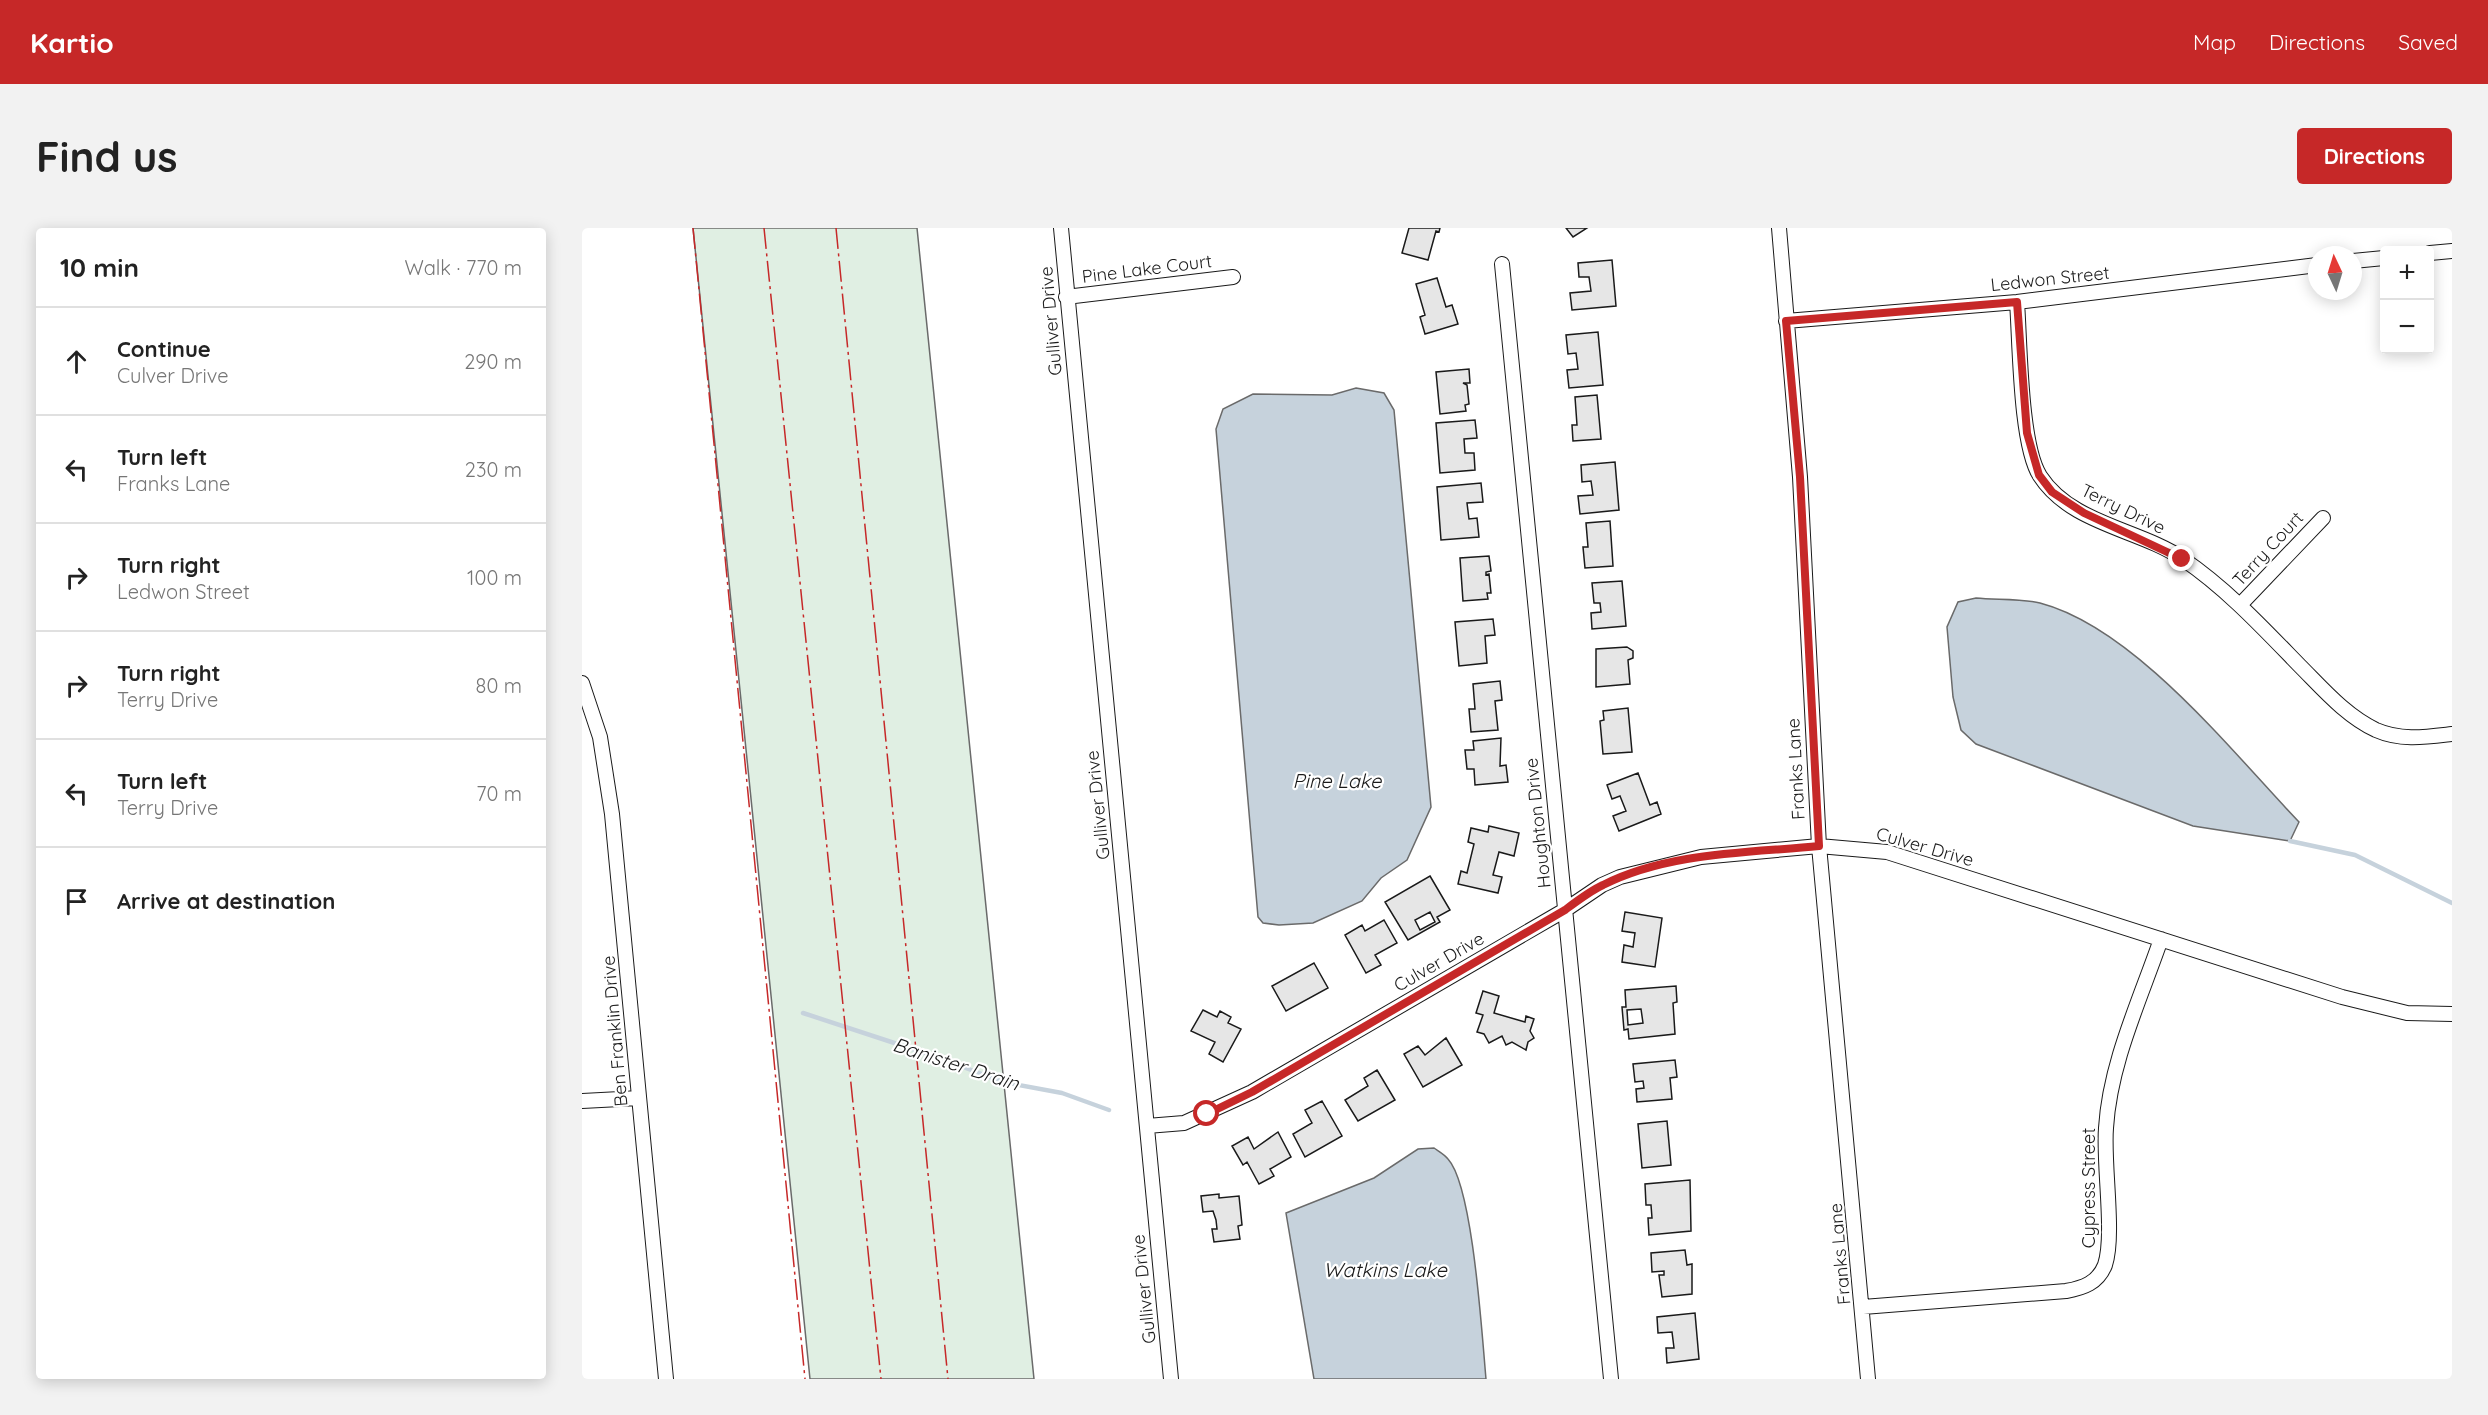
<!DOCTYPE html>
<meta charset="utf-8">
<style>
:root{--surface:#fff;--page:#f2f2f2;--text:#222;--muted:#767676;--line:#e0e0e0;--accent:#c62828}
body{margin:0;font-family:Quicksand,sans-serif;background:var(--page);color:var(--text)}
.controls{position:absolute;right:18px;top:18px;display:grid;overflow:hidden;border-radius:6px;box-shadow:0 3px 15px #0003}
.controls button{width:54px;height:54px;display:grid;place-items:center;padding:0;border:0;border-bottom:2px solid var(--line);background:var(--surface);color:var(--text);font:30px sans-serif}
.compass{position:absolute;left:1726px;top:18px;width:54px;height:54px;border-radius:50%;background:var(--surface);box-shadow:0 3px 15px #0003;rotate:356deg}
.stop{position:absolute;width:18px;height:18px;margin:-14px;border:4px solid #c62828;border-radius:50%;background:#fff}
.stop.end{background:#c62828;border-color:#fff;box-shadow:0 2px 6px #0008}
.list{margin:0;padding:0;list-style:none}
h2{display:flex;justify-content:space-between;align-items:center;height:78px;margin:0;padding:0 24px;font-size:26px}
h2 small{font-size:20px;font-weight:400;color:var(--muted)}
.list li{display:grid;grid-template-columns:39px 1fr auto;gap:18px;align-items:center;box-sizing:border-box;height:108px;padding:0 24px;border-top:2px solid var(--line)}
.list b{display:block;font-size:22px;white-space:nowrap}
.list p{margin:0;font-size:20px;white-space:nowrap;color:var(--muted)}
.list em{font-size:20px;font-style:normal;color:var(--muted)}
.icon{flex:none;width:33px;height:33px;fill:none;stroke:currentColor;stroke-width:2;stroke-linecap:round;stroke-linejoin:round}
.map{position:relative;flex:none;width:1870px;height:1151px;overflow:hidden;border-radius:6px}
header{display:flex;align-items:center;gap:36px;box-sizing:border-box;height:84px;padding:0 30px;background:var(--accent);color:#fff}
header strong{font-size:28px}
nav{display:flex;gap:33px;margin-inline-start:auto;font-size:21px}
.intro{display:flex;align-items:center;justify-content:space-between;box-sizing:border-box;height:144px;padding:0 36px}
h1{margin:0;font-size:42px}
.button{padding:15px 27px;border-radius:6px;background:var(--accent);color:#fff;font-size:21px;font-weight:700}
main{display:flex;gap:36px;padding:0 36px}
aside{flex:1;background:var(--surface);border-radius:6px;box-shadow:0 3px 15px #0003}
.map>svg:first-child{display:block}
.green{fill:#e0efe3;stroke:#6a6a6a;stroke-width:1.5}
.water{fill:#c6d2dc;stroke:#6a6a6a;stroke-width:1.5}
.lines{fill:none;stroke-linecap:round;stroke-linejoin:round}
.stream{stroke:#c6d2dc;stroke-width:4.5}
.building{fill:#e6e6e6;stroke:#1a1a1a;stroke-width:1.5;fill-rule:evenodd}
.minor-casing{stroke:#1a1a1a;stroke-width:16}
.minor{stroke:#fff;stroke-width:14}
.power{stroke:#c62828;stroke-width:1.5;stroke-dasharray:21 4.5 3 4.5;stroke-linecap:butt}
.route{stroke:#c62828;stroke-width:8}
.labels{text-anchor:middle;stroke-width:4.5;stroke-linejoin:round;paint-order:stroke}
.street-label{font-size:18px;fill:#1a1a1a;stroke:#fff}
.water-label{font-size:20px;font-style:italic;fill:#1a1a1a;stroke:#fff}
</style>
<header>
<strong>Kartio</strong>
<nav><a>Map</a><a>Directions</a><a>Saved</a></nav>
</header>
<div class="intro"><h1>Find us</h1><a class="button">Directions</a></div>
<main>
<aside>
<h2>10 min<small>Walk · 770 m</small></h2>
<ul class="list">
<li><svg class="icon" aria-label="ahead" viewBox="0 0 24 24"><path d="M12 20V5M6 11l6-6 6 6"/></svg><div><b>Continue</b><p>Culver Drive</p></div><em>290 m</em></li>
<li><svg class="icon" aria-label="left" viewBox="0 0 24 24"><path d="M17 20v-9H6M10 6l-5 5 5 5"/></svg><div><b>Turn left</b><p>Franks Lane</p></div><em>230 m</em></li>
<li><svg class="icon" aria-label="right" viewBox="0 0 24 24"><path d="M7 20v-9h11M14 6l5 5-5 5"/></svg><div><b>Turn right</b><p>Ledwon Street</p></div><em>100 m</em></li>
<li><svg class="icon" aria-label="right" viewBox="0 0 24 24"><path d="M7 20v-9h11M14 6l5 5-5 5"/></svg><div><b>Turn right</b><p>Terry Drive</p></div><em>80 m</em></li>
<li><svg class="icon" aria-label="left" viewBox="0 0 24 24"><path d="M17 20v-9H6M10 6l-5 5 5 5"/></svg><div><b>Turn left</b><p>Terry Drive</p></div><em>70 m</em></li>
<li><svg class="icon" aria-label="arrive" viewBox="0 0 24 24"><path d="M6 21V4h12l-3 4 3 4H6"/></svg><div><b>Arrive at destination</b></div></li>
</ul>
</aside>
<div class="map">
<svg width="1870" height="1151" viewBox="0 0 1870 1151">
<rect width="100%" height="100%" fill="#fff"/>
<path class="green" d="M111 0H335L452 1151H228Z"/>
<path class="water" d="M774 160 802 165 812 182 849 579 825 632 799 650 780 673 731 695 697 697 681 695 676 689 634 201 641 181 671 166 750 167Z
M1394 370C1414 372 1438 370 1458 375 1553 400 1650 524 1717 594L1708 613 1611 598 1394 516 1379 502 1371 469 1365 399 1376 374Z
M852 920C856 923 862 926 866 931 891 958 900 1108 904 1151H732L704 985 792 950 836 921Z"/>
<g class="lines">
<path class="stream" d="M1708 613 1773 627 1870 675
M221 785 352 828 421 854 480 865 527 882"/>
</g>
<path class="building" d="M827 0H858L857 4 854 3 846 32 820 25Z
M984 0H1005L991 9Z
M1030 32 1034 78 990 82 988 65 1009 63 1007 49H997L996 35Z
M855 50 864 79 870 77 876 96 843 106 838 89 843 87 834 56Z
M1016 104 1021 157 987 160 985 142 996 141 994 125 986 126 984 107Z
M887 141 888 155H881L885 157 887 176 883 177 884 183 858 186 854 144Z
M1015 167 1019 211 991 213 990 197H995L993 169Z
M893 192 895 210 882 211 883 225H892L893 242 858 245 854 195Z
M1033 234 1037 282 998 286 996 268 1011 267 1009 253 1000 254 999 237Z
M899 255 901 274 885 275 887 291 895 290 897 309 859 312 855 259Z
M1028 293 1031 338 1003 340 1001 319H1006L1004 295Z
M907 328 909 343 904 344V347L907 346 909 365H905L906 371 881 373 878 330Z
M1040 353 1044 398 1010 401 1009 385 1019 384 1018 375H1012L1010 355Z
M911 391 913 407 903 408 905 435 877 438 873 394Z
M1045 419 1051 423V430L1046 432 1048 456 1014 459V421Z
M918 453 920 472 913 473 916 502 889 504 887 481H893L891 456Z
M1046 480 1050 524 1021 526 1018 493 1022 492 1021 483Z
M919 510 918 538 924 537 926 554 893 557 892 541H885L883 522H892L891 513Z
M1056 545 1068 577 1075 574 1079 586 1037 603 1031 588 1044 583 1038 568 1030 571 1025 557Z
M907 598 937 605 932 628 917 624 911 647 920 649 916 665 876 656 879 643 885 645 892 616 886 614 889 600 906 604Z
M848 648 868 682 855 689 858 694 826 712 803 674ZM848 684 853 694 838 702 833 692Z
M1043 684 1080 690 1073 739 1040 734 1042 717 1051 719 1053 705 1040 703Z
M802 692 815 715 793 727 799 737 784 745 763 707 780 697 783 703Z
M732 735 746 760 704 783 690 758Z
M1094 758 1095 774 1091 775 1093 806 1047 811 1046 801 1042 802 1040 779H1044L1043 762ZM1059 781 1061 795 1046 797 1045 782Z
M901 763 917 768 912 785 943 794 944 788 952 791 948 803 952 810 946 814 944 822 930 814 924 817 920 808 907 815 902 806 895 804 901 787 894 785Z
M621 782 635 789 638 783 649 789 646 795 659 801 641 834 627 826 633 814 609 803Z
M864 810 880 837 841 859 822 826 836 818 843 827Z
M1093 832 1095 849 1088 850 1090 871 1055 874 1054 861 1062 860 1061 853 1053 854 1051 836Z
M795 842 813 872 776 893 763 872 786 858 782 850Z
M740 873 760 908 723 929 711 906 730 895 723 882Z
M1085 893 1089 937 1060 940 1056 896Z
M696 904 709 929 688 941 692 948 677 956 665 934 661 937 650 918 666 909 672 921Z
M1108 952 1109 1003 1067 1007 1066 990H1070L1069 977H1064L1063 956Z
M637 966V970L657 968 660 997 656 998 658 1011 632 1014 630 1001H635L634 992 631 983 621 984 619 968Z
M1103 1022 1105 1037 1110 1036V1066L1080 1069 1077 1047H1082V1043L1070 1044 1069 1025Z
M1113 1085 1117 1131 1085 1135 1084 1120H1092L1090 1104 1076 1105 1075 1089Z"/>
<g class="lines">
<g class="minor-casing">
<path id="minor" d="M479 0 589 1151
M1197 0 1218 249 1237 618 1286 1151
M1848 25 1870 23
M1771 33 1802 30
M920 36 1029 1151
M484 69 651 49
M1435 74C1438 114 1438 217 1458 248 1489 296 1557 301 1601 331 1645 361 1681 400 1718 438 1741 461 1764 488 1794 502 1819 513 1844 509 1870 506
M1204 93 1435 74 1735 37
M1658 377 1741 290
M0 455 18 509 30 586 84 1151
M0 873 57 870
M565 898 602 895 670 864 983 682 1020 657 1038 649 1119 629 1237 618 1305 624 1760 769 1825 785 1870 786
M1281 1079 1484 1063C1501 1060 1516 1055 1523 1037 1533 1007 1521 936 1524 900 1528 835 1558 772 1579 711"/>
</g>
<use href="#minor" class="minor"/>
<path class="power" d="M111 0 223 1151
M182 0 299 1151
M254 0 366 1151"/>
</g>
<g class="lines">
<path class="route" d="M625 886 670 864 983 682C995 673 1008 663 1021 657 1086 624 1166 625 1237 618L1218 249 1204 93 1435 74 1445 205 1457 247 1470 264 1502 285 1600 331"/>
</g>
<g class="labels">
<g class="street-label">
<text transform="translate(565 41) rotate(-7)" y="6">Pine Lake Court</text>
<text transform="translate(1468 51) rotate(-6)" y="6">Ledwon Street</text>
<text transform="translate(469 93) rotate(-95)" y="6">Gulliver Drive</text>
<text transform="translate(1541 281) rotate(26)" y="6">Terry Drive</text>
<text transform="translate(1686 321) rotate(-47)" y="6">Terry Court</text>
<text transform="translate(1214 541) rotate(-93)" y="6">Franks Lane</text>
<text transform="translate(516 577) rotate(-96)" y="6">Gulliver Drive</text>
<text transform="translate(956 595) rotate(-96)" y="6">Houghton Drive</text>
<text transform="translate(1343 619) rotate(16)" y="6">Culver Drive</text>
<text transform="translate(857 734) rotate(-30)" y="6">Culver Drive</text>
<text transform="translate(33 803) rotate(-95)" y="6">Ben Franklin Drive</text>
<text transform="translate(1507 960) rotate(-90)" y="6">Cypress Street</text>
<text transform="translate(1258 1026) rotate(-95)" y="6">Franks Lane</text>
<text transform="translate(562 1061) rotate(-96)" y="6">Gulliver Drive</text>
</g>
<g class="water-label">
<text x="755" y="560">Pine Lake</text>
<text transform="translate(374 836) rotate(18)" y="7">Banister Drain</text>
<text x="803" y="1049">Watkins Lake</text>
</g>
</g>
</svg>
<div class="controls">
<button>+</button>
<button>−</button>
</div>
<svg class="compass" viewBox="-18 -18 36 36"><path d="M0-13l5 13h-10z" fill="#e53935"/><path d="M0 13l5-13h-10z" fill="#767676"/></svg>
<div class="stop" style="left:625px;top:886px"></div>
<div class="stop end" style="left:1600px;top:331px"></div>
</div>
</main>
